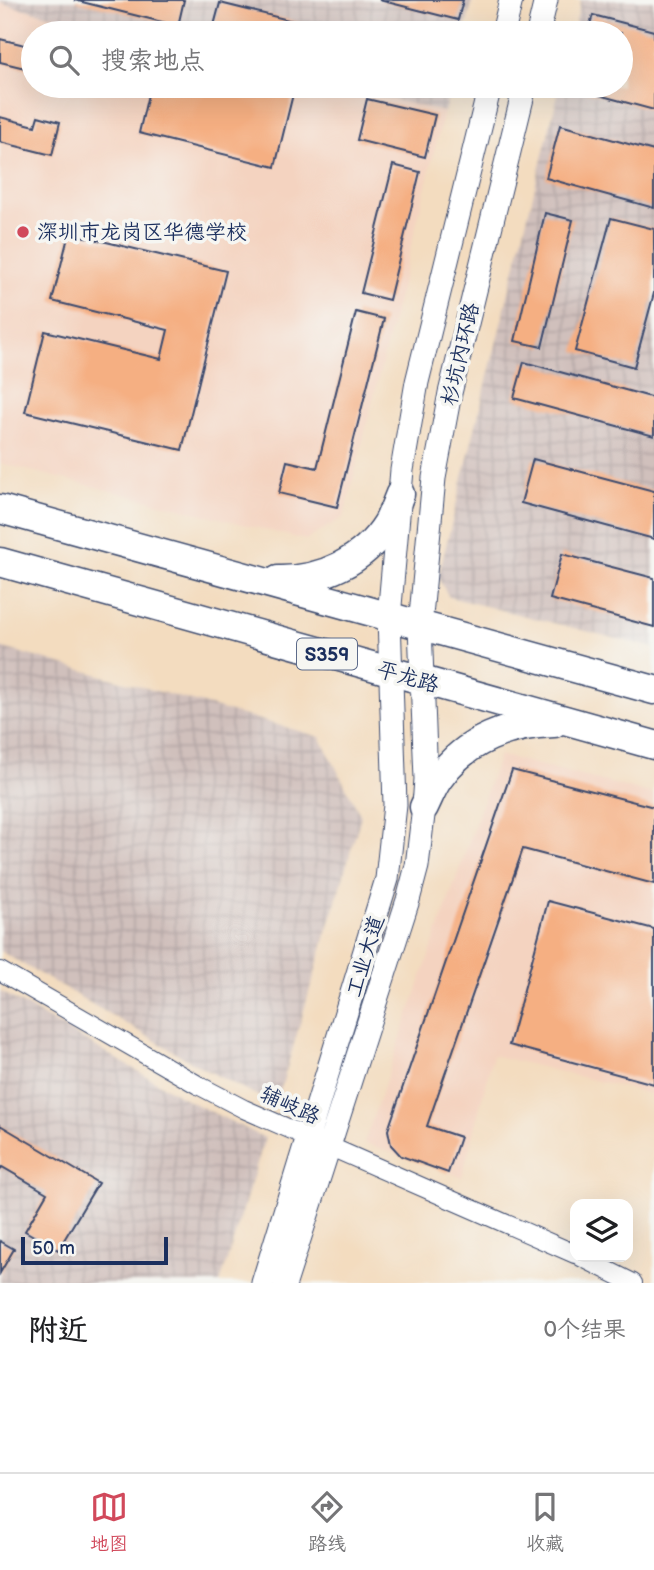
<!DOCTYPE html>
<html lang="zh">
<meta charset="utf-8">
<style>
:root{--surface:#fff;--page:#f2f2f2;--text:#202124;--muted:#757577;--line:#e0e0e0;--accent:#d1495b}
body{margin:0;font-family:"Balsamiq Sans","LXGW WenKai TC",sans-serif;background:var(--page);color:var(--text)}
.controls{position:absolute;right:21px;bottom:21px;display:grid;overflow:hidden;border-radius:14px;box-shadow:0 7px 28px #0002}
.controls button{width:63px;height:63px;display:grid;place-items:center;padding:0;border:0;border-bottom:2px solid var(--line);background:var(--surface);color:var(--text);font:35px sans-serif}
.scale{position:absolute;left:21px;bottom:18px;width:147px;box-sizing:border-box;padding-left:7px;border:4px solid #1b2f5e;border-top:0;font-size:19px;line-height:24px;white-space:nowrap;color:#1b2f5e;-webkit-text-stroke:5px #f6f6f2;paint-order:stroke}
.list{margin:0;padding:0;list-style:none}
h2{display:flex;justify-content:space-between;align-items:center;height:91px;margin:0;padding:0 28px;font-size:30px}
h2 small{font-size:23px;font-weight:400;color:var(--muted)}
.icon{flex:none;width:38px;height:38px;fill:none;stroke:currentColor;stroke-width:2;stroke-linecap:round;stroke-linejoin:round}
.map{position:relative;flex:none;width:654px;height:1283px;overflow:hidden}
.search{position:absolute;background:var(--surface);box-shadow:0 7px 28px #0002;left:21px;right:21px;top:21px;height:77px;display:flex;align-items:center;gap:18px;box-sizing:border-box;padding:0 24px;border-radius:38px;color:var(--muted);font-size:26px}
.sheet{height:189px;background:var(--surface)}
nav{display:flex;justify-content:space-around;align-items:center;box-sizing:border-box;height:98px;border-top:2px solid var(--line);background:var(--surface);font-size:19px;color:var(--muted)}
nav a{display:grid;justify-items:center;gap:4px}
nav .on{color:var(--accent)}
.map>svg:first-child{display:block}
.built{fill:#f4d3c0}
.industrial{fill:url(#industrial-grid)}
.building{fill:#f5af82}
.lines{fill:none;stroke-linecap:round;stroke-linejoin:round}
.minor-casing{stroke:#3b496d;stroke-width:20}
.tertiary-casing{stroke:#3b496d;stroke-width:25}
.primary-casing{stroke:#3b496d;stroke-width:31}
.minor{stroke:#fff;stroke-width:18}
.tertiary{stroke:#fff;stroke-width:23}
.primary{stroke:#fff;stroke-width:28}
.poi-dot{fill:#d1495b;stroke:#f6f6f2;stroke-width:2.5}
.labels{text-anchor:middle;stroke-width:7;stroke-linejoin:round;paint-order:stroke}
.shield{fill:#f6f6f2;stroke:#5d6b8a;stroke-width:2}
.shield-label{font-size:19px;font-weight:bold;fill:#1b2f5e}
.poi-label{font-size:21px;fill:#1b2f5e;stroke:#f6f6f2;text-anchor:start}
.street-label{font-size:21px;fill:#1b2f5e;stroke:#f6f6f2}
</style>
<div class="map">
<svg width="654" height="1283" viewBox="0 0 654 1283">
<defs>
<pattern id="industrial-grid" width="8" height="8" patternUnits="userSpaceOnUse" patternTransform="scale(1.75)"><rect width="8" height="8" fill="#d0c0bc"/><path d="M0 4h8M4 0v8" fill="none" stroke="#b2a5a4"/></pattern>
</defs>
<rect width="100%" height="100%" fill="#f6f6f2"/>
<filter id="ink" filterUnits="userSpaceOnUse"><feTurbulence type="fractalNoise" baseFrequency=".0143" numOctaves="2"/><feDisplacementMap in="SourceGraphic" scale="14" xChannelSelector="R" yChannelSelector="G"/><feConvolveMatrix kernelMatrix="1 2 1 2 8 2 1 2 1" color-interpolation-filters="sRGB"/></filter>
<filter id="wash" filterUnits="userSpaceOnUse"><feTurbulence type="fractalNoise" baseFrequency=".00686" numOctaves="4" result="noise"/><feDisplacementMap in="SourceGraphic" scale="28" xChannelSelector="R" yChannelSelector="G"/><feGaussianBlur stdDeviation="1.57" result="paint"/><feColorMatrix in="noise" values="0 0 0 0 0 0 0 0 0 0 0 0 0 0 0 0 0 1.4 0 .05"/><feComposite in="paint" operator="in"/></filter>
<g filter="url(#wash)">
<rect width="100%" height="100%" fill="#f3dcbf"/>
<path class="built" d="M0 3 123 33H33V86H337L444 112 344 517 306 540 0 463Z
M499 755 654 794V1095L493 1055 462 1177 364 1143Z"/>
<path class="industrial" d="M0 0H473L464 33H123L0 3Z
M581 0H654V648L449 597 438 578 560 86H621V33H573Z
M337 86H451L444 112Z
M0 647 320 737 361 816 276 1105 206 1070 0 951Z
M0 991 189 1101 265 1138 220 1283H0Z"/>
<g id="blocks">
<path class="building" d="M74 0H184L178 26Z
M379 0H463L458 20Z
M220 3 333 31 332 33H212Z
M593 15 654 31V110L569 87 621 86V33H587Z
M0 39 33 47V70L0 62Z
M150 86H295L275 167 139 133Z
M367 99 435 115 425 157 357 140Z
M38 116 60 122 52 155 0 142V117L35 126Z
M560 125 654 151V208L546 178Z
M393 165 420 172 389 300 361 293Z
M545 213 573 220 542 347 515 341Z
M611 218 654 229V293L634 367 575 351Z
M69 233 226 271 182 450 25 412 45 331 161 359 168 330 52 301Z
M356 312 384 319 337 507 279 493 287 461 317 468Z
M524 362 654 398V436L514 398Z
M533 459 654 491V539L521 503Z
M562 554 654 578V627L550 599Z
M512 770 654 807V884L523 849 427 1126 460 1137 448 1173 401 1156 391 1145 388 1130Z
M548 901 654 929V1084L509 1045Z
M0 1125 98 1183 58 1250 25 1231 47 1193 2 1167 0 1171Z
M0 1241 14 1249 0 1273Z"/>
</g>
</g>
<g filter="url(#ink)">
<use href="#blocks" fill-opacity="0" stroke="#3b496d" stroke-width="2"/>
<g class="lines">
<g class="minor-casing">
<path id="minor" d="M0 971 198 1085 244 1109 575 1254
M581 1257 633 1283"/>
</g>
<g class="tertiary-casing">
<path id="tertiary" d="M503 33 511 0
M538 33 546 0
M263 1283 387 879 395 805 389 617 402 470 417 382 490 86
M285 1283 408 900 417 866 424 807 426 779 420 626 434 478 450 393 525 86"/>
</g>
<g class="primary-casing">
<path id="primary" d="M0 509 654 690
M0 562 654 745
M278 580C321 581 364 561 387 524 392 515 396 504 400 494
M424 807C429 797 433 786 439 778 465 740 510 724 554 723"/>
</g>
<use href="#minor" class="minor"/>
<use href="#tertiary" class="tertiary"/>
<use href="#primary" class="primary"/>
</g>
</g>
<circle class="poi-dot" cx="23" cy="232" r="7"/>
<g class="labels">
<rect class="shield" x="297" y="638.5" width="60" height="31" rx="5"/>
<g class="shield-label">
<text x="327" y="661">S359</text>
</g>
<g class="poi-label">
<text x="37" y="239">深圳市龙岗区华德学校</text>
</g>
<g class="street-label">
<text transform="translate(460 354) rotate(-77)" y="7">杉坑内环路</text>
<text transform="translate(408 677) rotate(16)" y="7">平龙路</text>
<text transform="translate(365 956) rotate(-73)" y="7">工业大道</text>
<text transform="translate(290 1105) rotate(24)" y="7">辅岐路</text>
</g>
</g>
</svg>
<div class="controls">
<button><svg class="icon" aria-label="layers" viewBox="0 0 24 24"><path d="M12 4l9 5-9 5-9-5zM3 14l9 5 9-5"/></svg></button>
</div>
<div class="scale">50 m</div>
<div class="search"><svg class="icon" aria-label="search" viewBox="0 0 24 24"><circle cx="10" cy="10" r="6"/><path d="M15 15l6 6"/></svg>搜索地点</div>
</div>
<section class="sheet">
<h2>附近<small>0个结果</small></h2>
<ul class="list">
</ul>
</section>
<nav>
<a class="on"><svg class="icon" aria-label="map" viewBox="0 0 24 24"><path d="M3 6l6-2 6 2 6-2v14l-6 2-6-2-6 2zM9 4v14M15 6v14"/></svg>地图</a>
<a><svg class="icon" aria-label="directions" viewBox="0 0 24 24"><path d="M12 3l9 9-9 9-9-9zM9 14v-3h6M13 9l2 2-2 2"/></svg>路线</a>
<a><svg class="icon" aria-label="saved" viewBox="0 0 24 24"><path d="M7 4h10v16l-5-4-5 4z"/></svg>收藏</a>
</nav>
